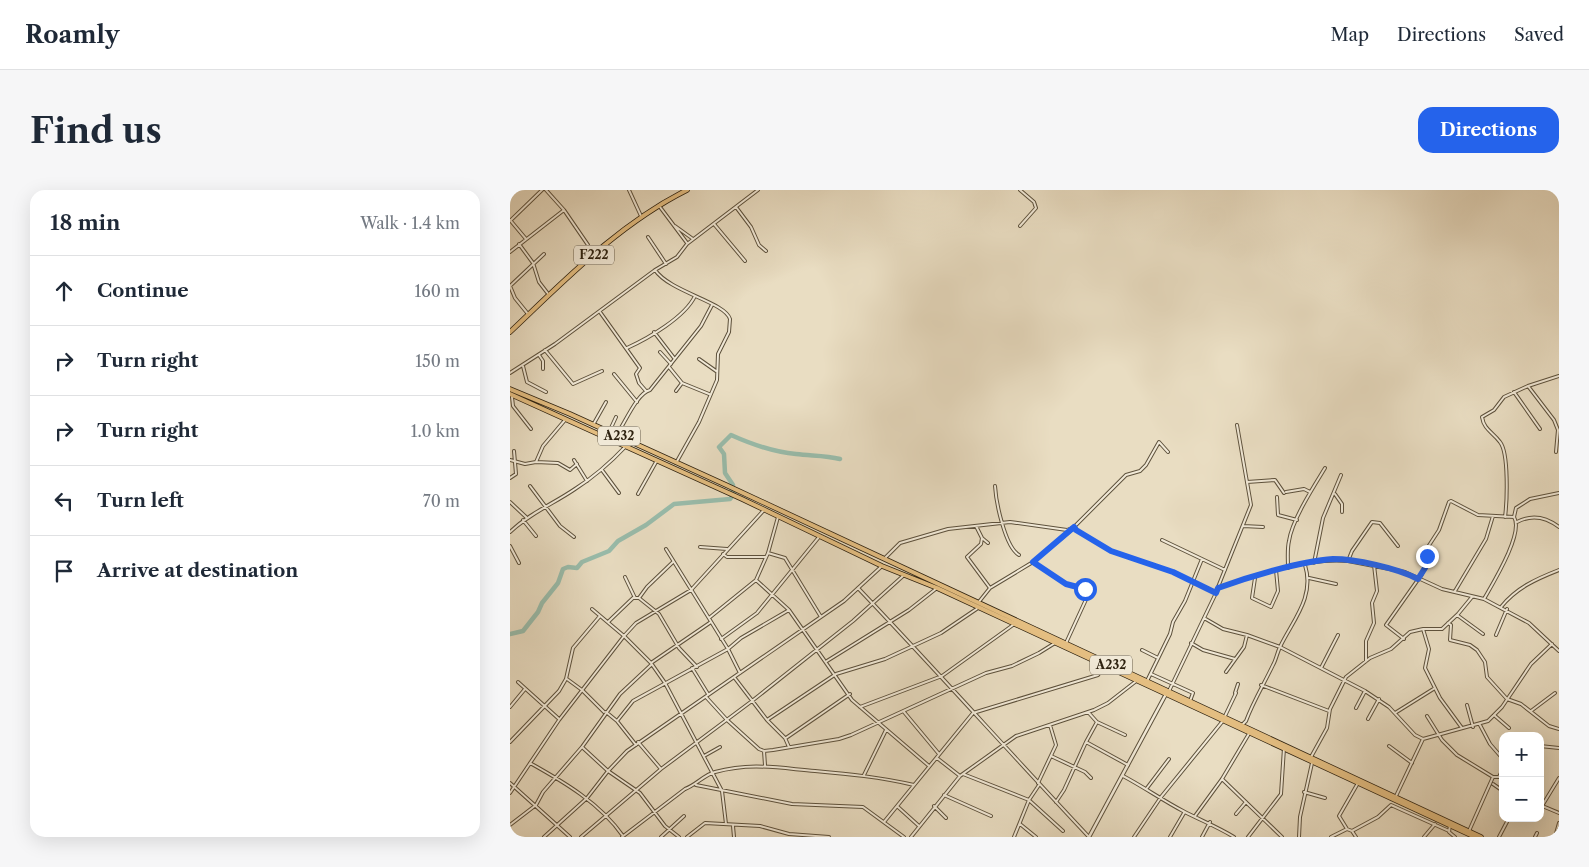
<!DOCTYPE html>
<meta charset="utf-8">
<style>
:root{--surface:#fff;--page:#f6f6f7;--text:#1f2937;--muted:#747a83;--line:#e0e1e3;--accent:#2563eb}
body{margin:0;font-family:"Libre Caslon Text",serif;background:var(--page);color:var(--text)}
.controls{position:absolute;right:15px;bottom:15px;display:grid;overflow:hidden;border-radius:10px;box-shadow:0 5px 20px #0002}
.controls button{width:45px;height:45px;display:grid;place-items:center;padding:0;border:0;border-bottom:1px solid var(--line);background:var(--surface);color:var(--text);font:25px sans-serif}
.stop{position:absolute;width:15px;height:15px;margin:-11px;border:4px solid #2563eb;border-radius:50%;background:#fff}
.stop.end{background:#2563eb;border-color:#fff;box-shadow:0 1px 5px #0008}
.list{margin:0;padding:0;list-style:none}
h2{display:flex;justify-content:space-between;align-items:center;height:65px;margin:0;padding:0 20px;font-size:21px}
h2 small{font-size:16px;font-weight:400;color:var(--muted)}
.list li{display:grid;grid-template-columns:32px 1fr auto;gap:15px;align-items:center;box-sizing:border-box;height:70px;padding:0 20px;border-top:1px solid var(--line)}
.list b{display:block;font-size:19px;white-space:nowrap}
.list em{font-size:16px;font-style:normal;color:var(--muted)}
.icon{flex:none;width:28px;height:28px;fill:none;stroke:currentColor;stroke-width:2;stroke-linecap:round;stroke-linejoin:round}
.map{position:relative;flex:none;width:1049px;height:647px;overflow:hidden;border-radius:15px}
header{display:flex;align-items:center;gap:30px;box-sizing:border-box;height:70px;padding:0 25px;background:var(--surface);border-bottom:1px solid var(--line)}
header strong{font-size:24px}
nav{display:flex;gap:28px;margin-inline-start:auto;font-size:18px}
.intro{display:flex;align-items:center;justify-content:space-between;box-sizing:border-box;height:120px;padding:0 30px}
h1{margin:0;font-size:35px}
.button{padding:12px 22px;border-radius:15px;background:var(--accent);color:#fff;font-size:18px;font-weight:700}
main{display:flex;gap:30px;padding:0 30px}
aside{flex:1;background:var(--surface);border-radius:15px;box-shadow:0 5px 20px #0002}
.map>svg:first-child{display:block}
.lines{fill:none;stroke-linecap:round;stroke-linejoin:round}
.river{stroke:#99bdac;stroke-width:4.5}
.minor-casing{stroke:#5d513c;stroke-width:4}
.tertiary-casing{stroke:#5d513c;stroke-width:4.5}
.primary-casing{stroke:#2e2210;stroke-width:5.5}
.trunk-casing{stroke:#2e2210;stroke-width:5.5}
.minor{stroke:#f1e9d7;stroke-width:2}
.tertiary{stroke:#f1e9d7;stroke-width:2.5}
.primary{stroke:#e4be81;stroke-width:4}
.trunk{stroke:#e4be81;stroke-width:4}
.route{stroke:#2563eb;stroke-width:6}
.labels{text-anchor:middle;stroke-width:5;stroke-linejoin:round;paint-order:stroke}
.shield{fill:#f1e9d7;stroke:#685e4c;stroke-width:1}
.shield-label{font-size:12px;font-weight:bold;fill:#2e2210}
</style>
<header>
<strong>Roamly</strong>
<nav><a>Map</a><a>Directions</a><a>Saved</a></nav>
</header>
<div class="intro"><h1>Find us</h1><a class="button">Directions</a></div>
<main>
<aside>
<h2>18 min<small>Walk · 1.4 km</small></h2>
<ul class="list">
<li><svg class="icon" aria-label="ahead" viewBox="0 0 24 24"><path d="M12 20V5M6 11l6-6 6 6"/></svg><div><b>Continue</b></div><em>160 m</em></li>
<li><svg class="icon" aria-label="right" viewBox="0 0 24 24"><path d="M7 20v-9h11M14 6l5 5-5 5"/></svg><div><b>Turn right</b></div><em>150 m</em></li>
<li><svg class="icon" aria-label="right" viewBox="0 0 24 24"><path d="M7 20v-9h11M14 6l5 5-5 5"/></svg><div><b>Turn right</b></div><em>1.0 km</em></li>
<li><svg class="icon" aria-label="left" viewBox="0 0 24 24"><path d="M17 20v-9H6M10 6l-5 5 5 5"/></svg><div><b>Turn left</b></div><em>70 m</em></li>
<li><svg class="icon" aria-label="arrive" viewBox="0 0 24 24"><path d="M6 21V4h12l-3 4 3 4H6"/></svg><div><b>Arrive at destination</b></div></li>
</ul>
</aside>
<div class="map">
<svg width="1049" height="647" viewBox="0 0 1049 647">
<rect width="100%" height="100%" fill="#e9ddc2"/>
<filter id="stains"><feTurbulence type="fractalNoise" baseFrequency=".004" numOctaves="4"/><feColorMatrix values="0 0 0 0 .2 0 0 0 0 .09 0 0 0 0 .02 0 0 0 .5 -.17"/></filter>
<radialGradient id="worn" r=".72"><stop offset=".6" stop-color="#630" stop-opacity="0"/><stop offset="1" stop-color="#630" stop-opacity=".3"/></radialGradient>
<g class="lines">
<path class="river" d="M0 444 13 441 28 422 32 413 48 393 53 379 58 377 67 378 72 372 99 361 108 351 136 335 164 314 220 309 224 304 221 297 223 295 215 283 214 264 209 257 221 245C241 254 263 262 286 264 301 266 315 265 330 269"/>
<g class="minor-casing">
<path id="minor" d="M36 0 54 20 78 55 75 62 79 69
M119 0 131 26
M510 0 524 12 526 18 510 36
M150 17 177 53
M226 17 241 37 249 55 256 61
M0 30 16 49
M1 30 32 0
M204 34 235 71
M165 36 183 49
M138 47 156 74
M9 54 23 73 29 92 39 105
M0 62 54 20
M145 80C160 102 215 112 220 129L219 142 208 164 207 190 189 232 166 273
M0 96 34 64
M0 96 5 108 18 124
M90 122 130 178 126 184 129 193 136 201
M144 142 164 168
M117 158C139 148 175 127 185 106
M35 160 63 194 92 181
M150 162 161 174
M29 165 33 171V179
M189 169 206 181
M13 176 17 192 36 202
M159 177 172 193 199 204
M0 183 45 154 145 80 167 67 177 54 248 0
M104 184 127 212
M1018 196 1049 186
M166 201 172 193
M1004 202 1030 239
M2 207 3 216 21 239
M83 235 96 212
M100 240 106 227
M107 244C115 233 127 203 140 200L191 136 202 115
M0 270 15 274 26 272 33 256 55 230
M64 270 77 291
M26 272 48 273 60 280 67 274
M92 280 109 303
M0 288 6 284 4 261
M737 292 765 290 774 303
M20 296 50 336 64 347
M485 296C486 312 495 357 509 365
M776 302 794 299 800 302
M128 304 146 272
M825 304 832 314V322
M767 307 768 325 787 330
M0 312 16 327
M995 327C997 312 999 263 990 252 983 242 974 240 972 227L984 220 994 207 1018 196 1044 230 1048 240 1046 262
M13 330 26 346
M1007 332C1022 324 1036 327 1049 337
M466 336 472 348 478 353
M733 336 753 337
M564 337 566 340 601 361 663 382 706 403 659 501
M0 342C20 323 43 314 65 299 84 287 100 273 116 256
M472 348 471 354 457 367 480 398
M652 350 715 380
M0 356 9 373
M190 357 217 359
M156 359 218 459 230 483
M258 363 275 368 311 427
M213 364 217 367H255
M374 369 390 353 438 339 500 332 557 340 562 338
M838 371 895 382 932 399 974 409 1019 433 1049 461
M523 372 556 394 572 398 579 403 556 453
M804 373 813 328 831 285
M778 378C778 369 777 359 779 351 782 330 804 296 815 278
M115 387 125 408
M745 388 742 408 761 417 768 401 766 380
M799 388 826 394
M246 390 279 420 342 510 419 576
M348 398C426 480 501 564 579 647
M708 398C745 385 799 367 838 371L842 361 862 332 870 333 888 356
M945 401 976 349 983 326
M706 402 741 315 727 235
M129 408 137 397 163 372
M974 409C983 393 1014 343 1004 327L1006 318 1020 309 1049 303
M468 413 480 398 523 372 559 342 616 285 630 281 636 275 649 252 658 262
M991 417C1006 398 1026 389 1049 380
M82 419 114 446 141 473 155 493 212 601 216 634
M947 425 973 444
M199 428 246 390 258 363 268 327
M694 428 713 439 737 445 770 457 855 501 879 517 905 545 913 549 978 531 992 517 1021 474 1042 454
M98 432 123 408H129L149 424 169 458 187 477
M938 433 941 435 940 450 960 455 967 460 975 472 977 487 997 509 1011 514 1039 536 1049 539
M913 439 919 459 915 478 930 508 952 538
M986 445 997 419
M211 449 247 423 309 347
M894 449 876 435 912 384 917 372 916 360 929 340 939 312 941 311 968 325 1004 327
M681 453 693 460 725 469
M632 460 648 468
M317 471 399 420 427 398
M856 471V451L864 433 862 413 867 401 864 375
M141 473 201 432
M182 478 198 504
M811 478 828 445
M716 482 734 457 737 445
M641 484 683 503 680 511
M224 487 257 530 275 548 279 557
M57 489 72 500 94 522
M637 491 660 444 663 432 675 411 692 369
M8 492 49 529
M751 495 819 521
M725 503 728 494
M196 507 217 530 249 559 254 561 263 560 329 549 341 545 476 483 502 476 529 463 545 453
M957 515 963 537
M0 517 15 499
M350 517 432 486 503 435
M846 518 855 501
M1021 521 1045 503
M96 522 107 531 126 555
M394 522 429 564
M578 522 587 532 615 545
M885 523 925 498
M984 525 999 538
M715 526 726 503
M917 526 932 550 947 565 983 587 959 641
M858 529 869 509
M257 530 326 484 375 469 431 443 468 418
M107 531 123 511 218 459 231 448 279 420
M732 535 736 531C743 512 754 494 763 475 766 470 767 463 770 457 783 430 805 407 795 375
M970 535 980 554 993 569
M1012 544 1014 546
M276 548 340 504
M0 552 49 501 56 489 63 458 90 426
M128 552 151 579
M576 552 587 532
M879 556 902 573
M1030 556 1049 558
M72 557 98 581 130 603 155 636 169 647
M254 561 255 575
M194 566 210 557
M541 566 575 582 581 588
M801 567 817 538 820 519 836 487 860 468 881 459 900 442 913 439H932L948 424 962 407
M427 568 450 586
M20 573C54 592 90 613 113 646
M453 584 519 610
M354 585 376 540
M613 586C634 597 652 610 673 621 690 630 708 637 724 647
M983 587H989L993 579
M712 589 772 647
M0 593 60 647
M528 593 546 555 540 535
M983 594 993 601
M186 595 282 614 353 617 394 647
M637 598 659 569
M794 602 815 608
M0 603 49 530 114 446 126 433 181 400 254 320
M434 605 481 626
M886 606 913 549
M520 611 553 641
M546 612 554 600 576 552 618 575
M1030 615 1049 623
M424 616 436 628
M1032 616 1049 588
M388 617 409 636
M726 624 736 612
M685 626 712 589 740 542
M374 632 463 523 588 485 595 476
M510 634 526 647
M0 635 26 615 33 602 72 557 110 504 141 475
M940 635 939 642 945 647
M223 636 224 647
M837 639 829 626 848 593
M842 641 868 627 881 615 939 641
M0 643 5 647
M34 647 77 608 98 581 117 561 334 411 372 376
M71 647 151 579 242 511 343 431 393 386
M112 647 175 599C186 595 194 585 205 582 241 572 269 578 305 581 338 584 370 587 404 595
M151 647 174 626
M177 647 195 633 250 636 279 644 319 647
M401 647 450 586 506 546 584 520 598 513 625 492
M504 647 519 610 529 595
M624 647 651 607 712 532
M660 647 674 623
M692 647 700 632
M738 647 771 604 774 558
M789 647 790 627 802 573
M821 647 837 639 842 641 846 647
M914 647 925 634
M989 647 999 628
M1025 647 1027 643
M1045 647 1049 633"/>
</g>
<g class="tertiary-casing">
<path id="tertiary" d="M579 647 656 504"/>
</g>
<g class="primary-casing">
<path id="primary" d="M0 142C55 90 109 34 177 0"/>
</g>
<g class="trunk-casing">
<path id="trunk" d="M0 199 60 224 216 295 971 647
M0 204 232 309 372 376 427 398 965 647"/>
</g>
<use href="#minor" class="minor"/>
<use href="#tertiary" class="tertiary"/>
<use href="#primary" class="primary"/>
<use href="#trunk" class="trunk"/>
</g>
<g class="lines">
<path class="route" d="M575 399 556 394 523 372 564 337 566 340 601 361 663 382 706 403 708 398C738 387 791 371 823 369 845 369 887 378 908 389L915 378 917 366"/>
</g>
<g class="labels">
<g class="shield">
<rect x="64" y="55.5" width="40" height="19" rx="4"/>
<rect x="88" y="236.5" width="42" height="19" rx="4"/>
<rect x="580" y="465.5" width="42" height="19" rx="4"/>
</g>
<g class="shield-label">
<text x="84" y="69">F222</text>
<text x="109" y="250">A232</text>
<text x="601" y="479">A232</text>
</g>
</g>
<rect width="100%" height="100%" filter="url(#stains)"/>
<rect width="100%" height="100%" fill="url(#worn)"/>
</svg>
<div class="controls">
<button>+</button>
<button>−</button>
</div>
<div class="stop" style="left:575px;top:399px"></div>
<div class="stop end" style="left:917px;top:366px"></div>
</div>
</main>
